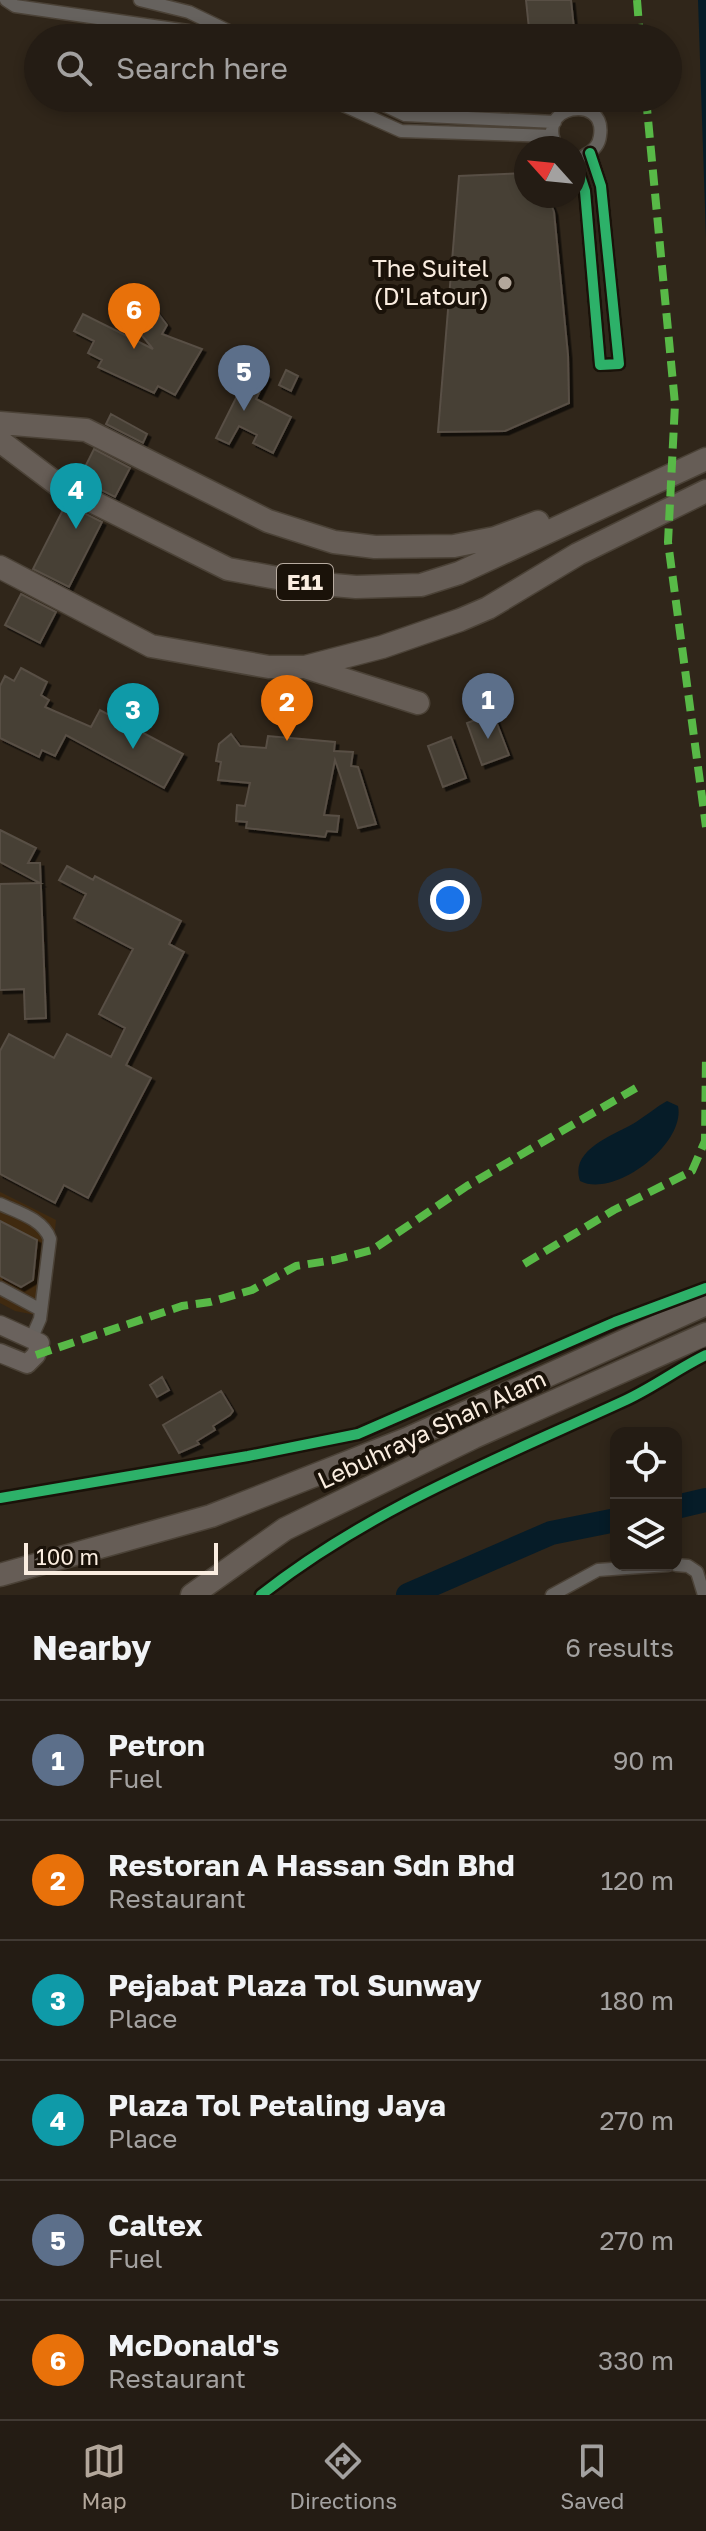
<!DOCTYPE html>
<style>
:root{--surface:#241c14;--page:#302922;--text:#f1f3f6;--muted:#a3a1a0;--line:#413a34;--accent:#b3a79b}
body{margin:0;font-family:"Golos Text",sans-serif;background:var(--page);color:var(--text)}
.controls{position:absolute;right:24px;bottom:24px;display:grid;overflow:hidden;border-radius:16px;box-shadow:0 4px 12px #0003}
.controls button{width:72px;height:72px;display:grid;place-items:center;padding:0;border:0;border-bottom:2px solid var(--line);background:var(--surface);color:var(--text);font:40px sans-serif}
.compass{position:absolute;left:514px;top:136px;width:72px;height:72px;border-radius:50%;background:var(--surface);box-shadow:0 4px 12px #0003;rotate:297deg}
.scale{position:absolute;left:24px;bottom:20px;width:194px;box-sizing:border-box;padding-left:8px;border:4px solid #faede0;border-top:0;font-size:22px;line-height:28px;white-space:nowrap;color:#faede0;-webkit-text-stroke:6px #1a1209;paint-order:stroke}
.you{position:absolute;left:450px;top:900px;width:28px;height:28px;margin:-20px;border:6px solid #fff;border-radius:50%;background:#1a73e8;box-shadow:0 0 0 12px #1a73e833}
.badge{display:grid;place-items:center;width:52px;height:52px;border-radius:50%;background:var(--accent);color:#fff;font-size:26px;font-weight:700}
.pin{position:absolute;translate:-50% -66px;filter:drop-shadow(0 2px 4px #0008)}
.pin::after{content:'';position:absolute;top:42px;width:28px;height:24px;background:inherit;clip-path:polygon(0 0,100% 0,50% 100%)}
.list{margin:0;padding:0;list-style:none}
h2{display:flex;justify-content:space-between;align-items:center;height:104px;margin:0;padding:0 32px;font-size:34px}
h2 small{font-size:26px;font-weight:400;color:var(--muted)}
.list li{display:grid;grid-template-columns:52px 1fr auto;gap:24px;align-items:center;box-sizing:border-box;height:120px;padding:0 32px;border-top:2px solid var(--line)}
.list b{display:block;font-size:30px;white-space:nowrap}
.list p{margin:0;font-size:26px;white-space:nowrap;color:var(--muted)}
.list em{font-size:26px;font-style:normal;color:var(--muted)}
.icon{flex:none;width:44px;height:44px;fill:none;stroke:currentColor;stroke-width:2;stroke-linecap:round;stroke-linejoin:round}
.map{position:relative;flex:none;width:706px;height:1595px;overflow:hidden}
.search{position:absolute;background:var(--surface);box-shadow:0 4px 12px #0003;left:24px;right:24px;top:24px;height:88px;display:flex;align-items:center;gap:20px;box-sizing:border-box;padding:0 28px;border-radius:44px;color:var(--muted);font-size:30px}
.sheet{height:824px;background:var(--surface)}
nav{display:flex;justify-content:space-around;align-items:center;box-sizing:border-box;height:112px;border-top:2px solid var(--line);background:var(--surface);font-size:22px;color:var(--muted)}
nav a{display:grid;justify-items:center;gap:4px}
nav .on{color:var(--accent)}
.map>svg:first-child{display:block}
.built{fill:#402a10}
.water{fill:#061c28}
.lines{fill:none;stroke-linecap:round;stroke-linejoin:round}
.river{stroke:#061c28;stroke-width:24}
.building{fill:#473f35;stroke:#584f45;stroke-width:2;filter:url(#shadow)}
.street-casing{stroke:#4b4237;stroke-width:15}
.secondary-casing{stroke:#4b4237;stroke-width:21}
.highway-casing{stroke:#4b4237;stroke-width:25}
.street{stroke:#66625e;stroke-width:12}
.secondary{stroke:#6a625d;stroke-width:18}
.highway{stroke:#665d56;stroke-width:22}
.quiet{stroke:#58b947;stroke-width:8;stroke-dasharray:16 8;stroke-linecap:butt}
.cycleway-casing{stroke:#1a1209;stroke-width:15}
.cycleway{stroke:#2db169;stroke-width:10}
.poi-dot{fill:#b3a79b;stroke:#1a1209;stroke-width:3}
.labels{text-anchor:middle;stroke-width:8;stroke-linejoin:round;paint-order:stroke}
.shield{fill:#1a1209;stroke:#b7aba0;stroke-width:2}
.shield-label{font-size:22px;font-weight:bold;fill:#faede0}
.poi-label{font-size:24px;fill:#faede0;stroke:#1a1209;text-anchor:end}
.street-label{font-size:24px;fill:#faede0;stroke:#1a1209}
</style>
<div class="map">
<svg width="706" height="1595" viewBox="0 0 706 1595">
<defs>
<filter id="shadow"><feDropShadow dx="3.5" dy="3.5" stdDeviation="0" flood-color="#0009"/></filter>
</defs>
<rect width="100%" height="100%" fill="#30261a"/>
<path class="built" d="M0 1192 56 1220 46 1317 15 1311 0 1303Z"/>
<path class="water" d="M698 0H706V238Z
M667 1101 678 1106C686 1144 614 1199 580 1181 569 1149 615 1135 636 1122 647 1115 656 1107 667 1101Z"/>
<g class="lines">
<path class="river" d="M676 1507 706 1500
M408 1595 551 1533 616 1520"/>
</g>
<path class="building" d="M526 0H571L575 38H530Z
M526 173V196H548L554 212 568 355 569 403 505 431 438 432 459 176Z
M151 304 167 325 162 334 202 349 175 395 158 386 154 393 98 367 102 360 88 353 94 341 74 331 83 314 153 349 129 320Z
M251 368 267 376 256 399 291 417 273 453 253 443 257 435 239 426 229 444 216 438Z
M286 370 298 376 291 391 279 385Z
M111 414 147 434 143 443 106 424Z
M94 449 130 468 115 497 79 479Z
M66 504 102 522 69 587 33 569Z
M21 594 56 612 40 643 5 625Z
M21 668 47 682 41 695 49 700 45 707 91 727 100 710 183 754 164 788 66 735 55 756 42 750 39 757 0 738V686L5 676 14 681Z
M493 713 509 755 482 765 467 723Z
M231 734 240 746 266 748 268 736 335 742 334 751 353 752 351 766 358 767 376 824 358 828 335 760 324 815 339 816 337 832 327 831 325 837 246 828 247 822 236 821 237 805 245 806 250 783 218 780 221 762 216 761 219 744Z
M451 737 466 778 443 787 428 746Z
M0 830 36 848 28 863H40L46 1018 25 1019 24 989 0 990V884L40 883 0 862Z
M67 866 93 880 95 876 181 921 169 944 184 952 126 1065 151 1078 88 1198 64 1185 55 1203 0 1174V1051L9 1034 54 1058 67 1034 111 1057 125 1028 99 1014 133 949 74 918 86 894 59 880Z
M0 1221 37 1240 33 1280 21 1287 0 1276Z
M162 1377 169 1390 157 1397 150 1385Z
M221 1391 233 1411 230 1415 213 1426 215 1430 197 1441 199 1444 179 1453 163 1425Z"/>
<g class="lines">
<g class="street-casing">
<path id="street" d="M6 0 15 6 188 31 202 38
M140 0 189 12 243 38
M327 98 401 131 552 136
M369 98 405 115 555 122
M558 148C531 106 607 92 600 136 599 146 593 151 585 155
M574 157 585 191 600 365 619 364 601 186 590 153
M0 1204C17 1212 43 1219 50 1239L40 1319 33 1335 26 1337
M0 1288 41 1310
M676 1565 688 1566 697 1572 704 1595
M552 1595 598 1570 668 1565"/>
</g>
<g class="secondary-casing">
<path id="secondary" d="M0 1325 40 1343 36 1355 27 1364 0 1353"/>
</g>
<g class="highway-casing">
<path id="highway" d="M0 423 86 430 268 521 334 542 375 547 454 546 495 538 538 522
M0 441 57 484 228 569 299 582 356 587 421 585 459 573 706 459
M0 567 151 646 269 667H305L382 647 460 620 488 608 578 554 706 491
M305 667 418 703
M0 1575 211 1516 407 1439 706 1304
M192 1595 285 1529 474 1437 706 1334"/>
</g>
<use href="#street" class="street"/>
<use href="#secondary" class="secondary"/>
<use href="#highway" class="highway"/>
<path class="quiet" d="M637 0 640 38
M646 98 675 404 668 542 706 827
M524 1264 614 1210 692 1171 705 1141 706 1056
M36 1355 182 1306 210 1302 252 1290 296 1266 334 1260 372 1250 467 1186 636 1088"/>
<g class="cycleway-casing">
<path id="cycleway" d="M574 157 585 191 600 365 619 364 601 186 590 153
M0 1498 248 1456 358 1434 615 1322 706 1288
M261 1595C371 1508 500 1458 626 1400 654 1387 679 1368 706 1355"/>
</g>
<use href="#cycleway" class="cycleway"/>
</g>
<circle class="poi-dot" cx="505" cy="283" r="8"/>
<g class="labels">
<rect class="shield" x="277" y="564" width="56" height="36" rx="6"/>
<g class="shield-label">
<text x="305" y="590">E11</text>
</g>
<g class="poi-label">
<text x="489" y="277">The Suitel<tspan x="489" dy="28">(D'Latour)</tspan></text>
</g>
<g class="street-label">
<text transform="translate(432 1430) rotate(-25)" y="8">Lebuhraya Shah Alam</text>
</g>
</g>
</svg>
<div class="controls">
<button><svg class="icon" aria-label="locate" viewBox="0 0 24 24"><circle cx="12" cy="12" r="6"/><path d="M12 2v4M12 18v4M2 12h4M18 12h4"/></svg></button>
<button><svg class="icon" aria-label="layers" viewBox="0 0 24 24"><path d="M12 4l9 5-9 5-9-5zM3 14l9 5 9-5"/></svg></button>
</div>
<svg class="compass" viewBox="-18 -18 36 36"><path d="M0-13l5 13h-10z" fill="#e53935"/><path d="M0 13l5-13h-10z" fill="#a3a1a0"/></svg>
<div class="scale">100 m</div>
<div class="you"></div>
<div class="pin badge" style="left:488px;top:739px;background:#5c6f8a">1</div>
<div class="pin badge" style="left:287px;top:741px;background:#e8710a">2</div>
<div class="pin badge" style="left:133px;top:749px;background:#0f9aa8">3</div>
<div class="pin badge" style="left:76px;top:529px;background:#0f9aa8">4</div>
<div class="pin badge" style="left:244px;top:411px;background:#5c6f8a">5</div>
<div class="pin badge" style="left:134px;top:349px;background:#e8710a">6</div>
<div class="search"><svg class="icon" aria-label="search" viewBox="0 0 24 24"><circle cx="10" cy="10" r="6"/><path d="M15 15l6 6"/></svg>Search here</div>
</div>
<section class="sheet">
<h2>Nearby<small>6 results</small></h2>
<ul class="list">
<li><span class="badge" style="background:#5c6f8a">1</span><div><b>Petron</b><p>Fuel</p></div><em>90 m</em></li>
<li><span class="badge" style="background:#e8710a">2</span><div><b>Restoran A Hassan Sdn Bhd</b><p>Restaurant</p></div><em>120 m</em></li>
<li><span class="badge" style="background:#0f9aa8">3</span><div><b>Pejabat Plaza Tol Sunway</b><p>Place</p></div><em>180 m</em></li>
<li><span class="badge" style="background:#0f9aa8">4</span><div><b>Plaza Tol Petaling Jaya</b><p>Place</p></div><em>270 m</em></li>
<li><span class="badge" style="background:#5c6f8a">5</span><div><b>Caltex</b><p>Fuel</p></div><em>270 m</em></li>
<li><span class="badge" style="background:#e8710a">6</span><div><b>McDonald's</b><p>Restaurant</p></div><em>330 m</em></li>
</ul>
</section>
<nav>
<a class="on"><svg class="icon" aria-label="map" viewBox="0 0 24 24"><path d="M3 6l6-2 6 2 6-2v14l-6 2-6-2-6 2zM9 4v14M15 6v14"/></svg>Map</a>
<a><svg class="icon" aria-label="directions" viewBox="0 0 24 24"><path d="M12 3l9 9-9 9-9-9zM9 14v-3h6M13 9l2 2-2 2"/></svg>Directions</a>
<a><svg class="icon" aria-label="saved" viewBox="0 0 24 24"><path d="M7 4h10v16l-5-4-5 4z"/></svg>Saved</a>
</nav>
